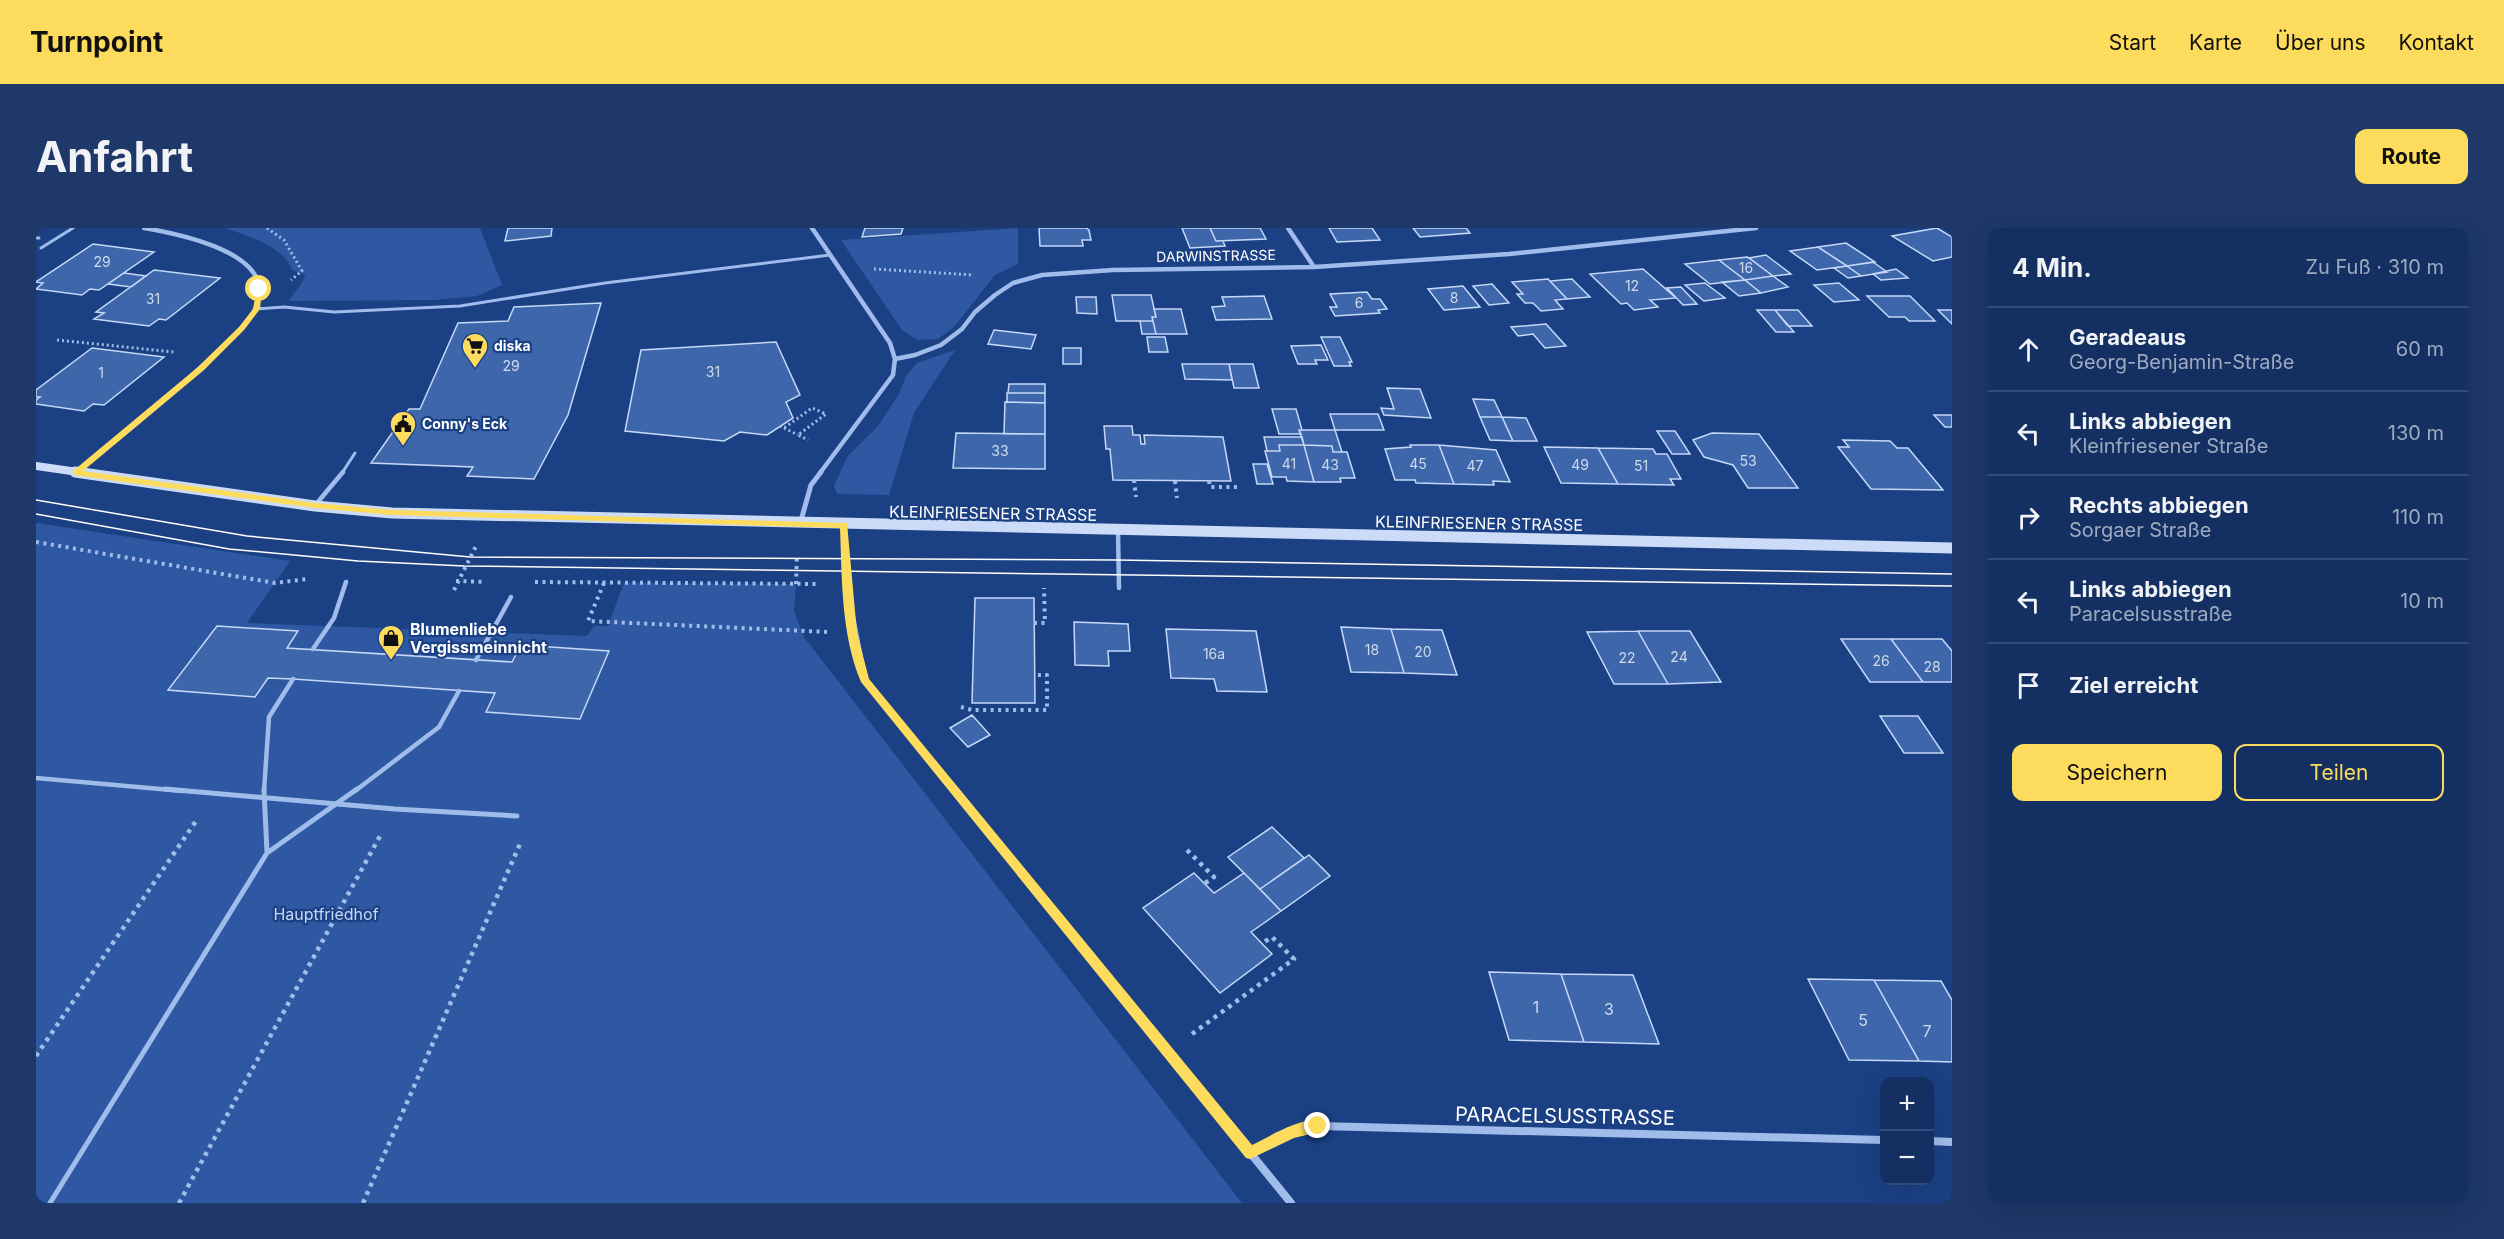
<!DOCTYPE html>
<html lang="de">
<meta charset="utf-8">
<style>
:root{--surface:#143063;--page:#1d3869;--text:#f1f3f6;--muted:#9da9be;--line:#334b78;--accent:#fddb5c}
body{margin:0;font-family:Inter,sans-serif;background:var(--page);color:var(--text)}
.controls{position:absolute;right:18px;bottom:18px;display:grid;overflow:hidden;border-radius:12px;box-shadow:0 6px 24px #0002}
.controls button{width:54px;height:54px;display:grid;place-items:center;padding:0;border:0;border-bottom:2px solid var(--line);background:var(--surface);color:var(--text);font:30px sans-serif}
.stop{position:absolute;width:18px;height:18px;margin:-14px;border:4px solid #fddb5c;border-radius:50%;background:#fff}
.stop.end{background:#fddb5c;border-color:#fff;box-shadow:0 2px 6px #0008}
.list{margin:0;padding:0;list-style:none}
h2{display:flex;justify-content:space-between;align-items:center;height:78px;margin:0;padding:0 24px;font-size:26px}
h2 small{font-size:20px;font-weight:400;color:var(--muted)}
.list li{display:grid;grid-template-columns:39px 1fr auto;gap:18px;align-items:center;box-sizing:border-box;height:84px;padding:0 24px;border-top:2px solid var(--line)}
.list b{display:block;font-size:22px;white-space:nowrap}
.list p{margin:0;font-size:20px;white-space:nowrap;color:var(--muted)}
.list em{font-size:20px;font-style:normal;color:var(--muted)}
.actions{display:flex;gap:12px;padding:18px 24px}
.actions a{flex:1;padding:14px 0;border:2px solid var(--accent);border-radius:12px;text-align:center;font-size:21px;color:var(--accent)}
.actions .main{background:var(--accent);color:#111}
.icon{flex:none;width:33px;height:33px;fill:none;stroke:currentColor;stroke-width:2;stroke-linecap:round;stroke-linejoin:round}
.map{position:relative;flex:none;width:1916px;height:975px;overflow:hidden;border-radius:12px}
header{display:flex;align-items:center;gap:36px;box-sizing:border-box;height:84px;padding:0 30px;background:var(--accent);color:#111}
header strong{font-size:28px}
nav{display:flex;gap:33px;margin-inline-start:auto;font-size:21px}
.intro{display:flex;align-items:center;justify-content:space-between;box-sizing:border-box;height:144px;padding:0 36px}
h1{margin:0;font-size:42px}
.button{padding:15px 27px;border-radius:12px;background:var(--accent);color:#111;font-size:21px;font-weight:700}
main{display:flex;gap:36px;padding:0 36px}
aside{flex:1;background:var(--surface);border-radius:12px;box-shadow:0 6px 24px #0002}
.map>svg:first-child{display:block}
.green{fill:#2e58a2}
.building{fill:#3e67ab;stroke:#c5d8f8;stroke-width:1.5}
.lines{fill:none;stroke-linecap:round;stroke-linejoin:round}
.path-far2{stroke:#a0bceb;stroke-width:3;stroke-dasharray:2 3;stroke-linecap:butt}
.path-far1{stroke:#a0bceb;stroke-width:4;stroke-dasharray:3 4.5;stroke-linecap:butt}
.path{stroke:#a0bceb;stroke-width:4.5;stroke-dasharray:4 5;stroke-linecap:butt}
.lane-far2{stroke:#a0bceb;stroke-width:3}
.lane-far1{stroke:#a0bceb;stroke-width:4.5}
.lane{stroke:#a0bceb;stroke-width:5}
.street-far2{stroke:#a0bceb;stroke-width:4.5}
.street-far1{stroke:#a0bceb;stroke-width:5}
.street{stroke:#a0bceb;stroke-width:8}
.secondary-far1{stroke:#ccdcf8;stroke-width:8}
.secondary{stroke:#ccdcf8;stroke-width:11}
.tram{stroke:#fff;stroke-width:1.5}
.route{fill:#fddb5c}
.labels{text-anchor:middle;stroke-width:4.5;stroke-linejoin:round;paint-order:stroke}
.far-street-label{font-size:14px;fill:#fff;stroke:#1b4084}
.number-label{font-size:14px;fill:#cfd9ea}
.far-poi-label{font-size:14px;font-weight:bold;fill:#fff;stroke:#1b4084;text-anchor:start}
.street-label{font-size:16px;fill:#fff;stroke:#1b4084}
.poi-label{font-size:16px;font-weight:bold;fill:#fff;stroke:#1b4084;text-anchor:start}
.park-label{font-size:16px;fill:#c5d8f8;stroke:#1b4084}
.near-number-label{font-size:16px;fill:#cfd9ea}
.near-street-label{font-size:20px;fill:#fff;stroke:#1b4084}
</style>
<header>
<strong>Turnpoint</strong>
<nav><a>Start</a><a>Karte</a><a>Über uns</a><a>Kontakt</a></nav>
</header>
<div class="intro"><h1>Anfahrt</h1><a class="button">Route</a></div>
<main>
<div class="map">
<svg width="1916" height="975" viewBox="0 0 1916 975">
<rect width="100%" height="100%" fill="#1b4084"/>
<path class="green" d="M189 0H444L466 57 441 68 399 72 253 73C258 63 266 58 269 47L256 42C247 17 211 8 189 0Z
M982 0V36L959 47 919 98 902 111 882 112 866 102 805 12Z
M919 122 878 185 853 267 801 266 798 258 811 229 842 198 863 166 870 148 881 135Z
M0 295 254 333 211 395 551 408 558 398H572L588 355 760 356 758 383 768 409 1206 975H0Z"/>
<path class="building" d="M472 0H516L515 8 469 13Z
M829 0H867L865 6 826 9Z
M1003 0H1050L1053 2 1055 12H1046L1047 18H1004Z
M1146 0H1174L1180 13H1187L1189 18 1154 20Z
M1174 0H1224L1230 11 1180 13Z
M1293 0H1336L1344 12 1301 14Z
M1377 0H1430L1434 5 1384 9Z
M1901 0 1916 9V29L1897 33 1856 8Z
M1810 15 1839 34 1811 38 1782 19Z
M57 16 118 24 63 62 54 61 46 67 0 61 7 55 0 54Z
M1782 19 1811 38 1781 42 1754 23Z
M1730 27 1755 46 1737 48 1713 30Z
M1711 29 1713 30 1737 48 1709 52 1683 32Z
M1683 32 1709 52 1674 56 1649 36Z
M1837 34 1851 44 1825 48 1811 38Z
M1811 38 1825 48 1812 50 1798 40Z
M1607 41 1640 70 1614 72 1622 79 1598 82 1591 75 1585 76 1554 46Z
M1860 41 1872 50 1845 52 1837 46Z
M118 42 184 50 130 92 123 91 113 98 58 91 68 85 60 84Z
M88 45 110 48 95 59 72 56Z
M1737 48 1752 59 1725 65 1709 52Z
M1512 51 1531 71 1519 72 1527 81 1505 83 1497 75H1489L1481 66H1487L1476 54Z
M1536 51 1554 69 1531 71 1514 53Z
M1709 52 1725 65 1703 68 1686 54Z
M1669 55 1689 70 1668 73 1649 57Z
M1803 55 1823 72 1798 74 1778 57Z
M1456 56 1473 75 1453 77 1437 58Z
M1427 58 1444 79 1408 82 1392 61Z
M1645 59 1661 76 1647 77 1631 60Z
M1331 64 1336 71H1344L1351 81 1342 82 1344 85 1299 88 1294 79H1301L1294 66Z
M1076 67H1115L1120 89H1116L1117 93H1080Z
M1228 68 1236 91 1180 92 1176 79 1189 78 1186 69Z
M1831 68H1874L1899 93H1873L1869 89H1853Z
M1040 69H1060L1061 86 1041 85Z
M565 75 532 187 498 251 431 248 437 239 335 235 373 181H384L422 95 472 93 478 79Z
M1118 81H1145L1151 106H1120L1116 89H1120Z
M1721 82H1739L1758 104H1740Z
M1739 82H1762L1776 98H1752Z
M1902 82H1916V96Z
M1104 93H1117L1120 106H1106Z
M1510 96 1530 118 1509 120 1497 106 1482 108 1475 99Z
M958 102 1000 107 995 121 952 116Z
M1111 109H1129L1132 124H1113Z
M1285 109H1304L1316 134H1313L1315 138H1298Z
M740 114 764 167 750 174 757 190 731 207 704 204 688 213 589 203 605 122Z
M1285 117 1292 132H1279L1281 136H1262L1255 118Z
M56 120 128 129 68 177 57 176 48 183 0 176V172L4 169H0V162Z
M1027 120H1045V136H1027Z
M1146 136H1193L1196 152 1149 151Z
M1193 136H1217L1223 160H1198Z
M973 156H1009V165H972Z
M1351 160 1384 161 1395 190 1348 187 1345 180 1358 181Z
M971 165H1009V175L971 174Z
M1437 171 1458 172 1466 189H1444Z
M969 174 1009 175V206H968Z
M1236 181H1260L1266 202H1263L1265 206H1243Z
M1294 186H1342L1348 202H1299Z
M1898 187H1916V199H1909Z
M1444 189H1466L1477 213 1454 212Z
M1466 189 1490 190 1501 213H1477Z
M1068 198H1096L1097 207H1104L1105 216H1109L1108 207 1187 209 1195 253 1077 252 1074 221H1070Z
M1263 202H1299L1306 224H1297L1296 218 1268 217Z
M1621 203H1639L1654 226H1636Z
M920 205 1009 206V241L917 240Z
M1676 205 1723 206 1762 260H1712L1697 237 1668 229 1657 212Z
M1228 209H1266L1268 217H1243L1244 223H1231Z
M1807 212 1854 213 1861 220H1872L1907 262 1835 261 1802 219H1813Z
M1243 217H1268L1278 254 1251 253 1250 249H1236L1229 223H1244Z
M1268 217 1296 218 1297 224H1311L1319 250H1304L1305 254H1278Z
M1374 217H1403L1418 256 1380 255 1379 252H1359L1349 221 1375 219Z
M1403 217 1460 222 1474 254 1457 253 1458 257 1418 256Z
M1508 219 1562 220 1582 256 1525 255Z
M1562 220 1617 221 1620 226H1631L1645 251H1634L1638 257 1582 256Z
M1217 236H1231L1237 256H1221Z
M939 370H998L999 475H936Z
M1038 394 1092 396 1094 423H1072L1073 438 1039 437Z
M181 398 262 403 251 420 476 434 485 417 573 423 544 491 450 484 459 465 257 451 232 450 219 469 132 462Z
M1305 399 1355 401 1368 445 1315 444Z
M1130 401 1220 403 1231 464 1181 463 1178 451 1135 450Z
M1355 401 1406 402 1421 447 1368 445Z
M1602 403 1632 456H1578L1551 404Z
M1602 403H1654L1685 454 1632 456Z
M1805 411H1855L1887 454H1834Z
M1855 411H1906L1916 423V454H1887Z
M936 487 954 507 932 519 914 500Z
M1844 488H1882L1907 525H1868Z
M1236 599 1268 630 1224 661 1192 629Z
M1273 627 1294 648 1245 683 1224 661Z
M1158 645 1178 665 1208 645 1245 683 1215 704 1236 726 1184 765 1107 680Z
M1453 744 1525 746 1548 814 1473 812Z
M1525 746 1597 747 1623 816 1548 814Z
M1772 751 1838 752 1883 833 1813 832Z
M1838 752 1905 753 1916 772V834L1883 833Z"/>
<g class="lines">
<path class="path-far2" d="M231 0 248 12 266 43 255 52
M838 41 938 47
M21 112 138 124
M744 198 748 200 776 180 790 186 762 207 772 212
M748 200 762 207"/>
<path class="path-far1" d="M1098 252 1100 269
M1139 253 1141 270
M1173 253 1174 259H1205
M0 314 239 355 271 351
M420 353 450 354
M499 354 783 356
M568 355 552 393 792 404
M760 356 761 326
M418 362 440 318
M998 395H1009L1008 360
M925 479 936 482H1011V447H999"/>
<path class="path" d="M1151 622 1178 649 1168 656
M1156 806 1258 731 1236 709 1225 716
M0 828 160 593
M143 975 344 608
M327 975 484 616"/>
<path class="lane-far2" d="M0 10H3
M5 20 37 0
M220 81 248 79 298 84 424 78 569 55 794 27
M306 245 319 225"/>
<path class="lane-far1" d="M281 275 307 244
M1082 303 1083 360
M277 421 298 390 310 354
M440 432 475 369
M0 550 147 563
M228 563 233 489 257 451
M319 563 403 499 423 463"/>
<path class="lane" d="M129 561 359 581 481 588
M228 561 231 625
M14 975 231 625 321 561"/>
<path class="street-far2" d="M776 0 854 115 859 131 857 147 784 245
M1252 0 1278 39
M859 131 879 127 905 117 926 101 939 84 959 67 977 55 1006 47 1077 42 1278 39 1473 26 1720 0
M41 244C87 206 133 170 176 129 189 116 204 105 214 90 219 83 223 73 223 64 226 22 138 5 108 0"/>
<path class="street-far1" d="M764 296 775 257 785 244
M808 297 814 375 829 452 919 563"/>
<path class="street" d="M918 561 1255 975
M1894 913 1916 914
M1214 925 1257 904 1283 898 1848 912"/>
<path class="secondary-far1" d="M0 238 49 245"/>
<path class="secondary" d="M39 244 279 278 356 285 1916 320"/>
<path class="tram" d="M0 272 211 308 434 329 1082 332 1916 346
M0 286 193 321 322 333 428 338 1916 358"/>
</g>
<path class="route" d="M221 59 226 61 224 81 208 102 168 142 47 243 279 275 356 282 811 295 821 405 833 451 1216 917C1233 909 1269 886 1287 894L1289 898 1287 903 1258 910 1214 931 1210 930 825 454C805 407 806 350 804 300L356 287 279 280 37 247V243L162 139 203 99 217 81Z"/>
<defs>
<g id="supermarket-pin" transform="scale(1.35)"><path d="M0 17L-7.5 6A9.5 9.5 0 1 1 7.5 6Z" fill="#fddb5c" stroke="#1b4084"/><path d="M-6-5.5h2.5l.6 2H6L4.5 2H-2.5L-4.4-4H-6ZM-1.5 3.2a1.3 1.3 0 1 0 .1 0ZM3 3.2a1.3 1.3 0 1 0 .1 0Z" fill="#111"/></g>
<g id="civic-pin" transform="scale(1.35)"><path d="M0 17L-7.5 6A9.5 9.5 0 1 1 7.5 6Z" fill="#fddb5c" stroke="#1b4084"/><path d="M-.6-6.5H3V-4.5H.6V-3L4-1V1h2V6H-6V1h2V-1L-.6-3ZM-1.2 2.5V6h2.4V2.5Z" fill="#111"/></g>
<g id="shop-pin" transform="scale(1.35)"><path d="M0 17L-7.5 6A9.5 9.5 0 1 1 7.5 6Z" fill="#fddb5c" stroke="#1b4084"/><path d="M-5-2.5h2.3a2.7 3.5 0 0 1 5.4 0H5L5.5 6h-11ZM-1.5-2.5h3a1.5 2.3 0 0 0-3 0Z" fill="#111"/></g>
</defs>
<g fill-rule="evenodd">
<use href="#supermarket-pin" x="439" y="118"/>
<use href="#civic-pin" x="367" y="196"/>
<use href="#shop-pin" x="355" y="410"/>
</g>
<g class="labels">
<g class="far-street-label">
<text transform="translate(1180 28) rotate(-1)" y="5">DARWINSTRASSE</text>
</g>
<g class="number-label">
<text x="66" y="39">29</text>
<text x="1710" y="45">16</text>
<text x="1596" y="63">12</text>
<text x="1418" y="75">8</text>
<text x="117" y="76">31</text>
<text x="1323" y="80">6</text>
<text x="475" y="143">29</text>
<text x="677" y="149">31</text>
<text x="65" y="150">1</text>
<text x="964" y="228">33</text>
<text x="1712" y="238">53</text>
<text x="1253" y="241">41</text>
<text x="1382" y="241">45</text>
<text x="1294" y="242">43</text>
<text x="1544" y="242">49</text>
<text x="1439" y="243">47</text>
<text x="1605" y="243">51</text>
<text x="1336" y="427">18</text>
<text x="1387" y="429">20</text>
<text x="1178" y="431">16a</text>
<text x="1643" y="434">24</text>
<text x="1591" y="435">22</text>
<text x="1845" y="438">26</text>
<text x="1896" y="444">28</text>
</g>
<g class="far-poi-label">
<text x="458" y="123">diska</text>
<text x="386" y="201">Conny's Eck</text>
</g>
<g class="street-label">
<text transform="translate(957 285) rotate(1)" y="6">KLEINFRIESENER STRASSE</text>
<text transform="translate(1443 295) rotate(1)" y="6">KLEINFRIESENER STRASSE</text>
</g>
<g class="poi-label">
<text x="374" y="407">Blumenliebe<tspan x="374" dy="18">Vergissmeinnicht</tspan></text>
</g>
<g class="park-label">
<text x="290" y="692">Hauptfriedhof</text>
</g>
<g class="near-number-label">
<text x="1500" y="785">1</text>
<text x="1573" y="787">3</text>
<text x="1827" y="798">5</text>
<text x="1891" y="809">7</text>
</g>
<g class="near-street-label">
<text transform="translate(1529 888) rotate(1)" y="7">PARACELSUSSTRASSE</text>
</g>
</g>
</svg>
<div class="controls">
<button>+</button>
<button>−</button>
</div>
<div class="stop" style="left:223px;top:61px"></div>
<div class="stop end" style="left:1282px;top:898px"></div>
</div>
<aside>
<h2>4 Min.<small>Zu Fuß · 310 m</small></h2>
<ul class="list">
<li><svg class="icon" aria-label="ahead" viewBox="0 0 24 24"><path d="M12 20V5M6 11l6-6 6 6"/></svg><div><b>Geradeaus</b><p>Georg-Benjamin-Straße</p></div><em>60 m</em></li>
<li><svg class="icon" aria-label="left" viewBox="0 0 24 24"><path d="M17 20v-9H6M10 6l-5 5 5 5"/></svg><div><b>Links abbiegen</b><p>Kleinfriesener Straße</p></div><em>130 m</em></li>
<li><svg class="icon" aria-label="right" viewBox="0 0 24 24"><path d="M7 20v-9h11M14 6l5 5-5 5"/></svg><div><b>Rechts abbiegen</b><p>Sorgaer Straße</p></div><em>110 m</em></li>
<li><svg class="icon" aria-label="left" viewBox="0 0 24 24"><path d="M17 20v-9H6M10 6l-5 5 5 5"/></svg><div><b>Links abbiegen</b><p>Paracelsusstraße</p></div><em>10 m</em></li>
<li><svg class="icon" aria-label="arrive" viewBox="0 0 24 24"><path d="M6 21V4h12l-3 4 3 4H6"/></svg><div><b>Ziel erreicht</b></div></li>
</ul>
<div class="actions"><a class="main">Speichern</a><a>Teilen</a></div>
</aside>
</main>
